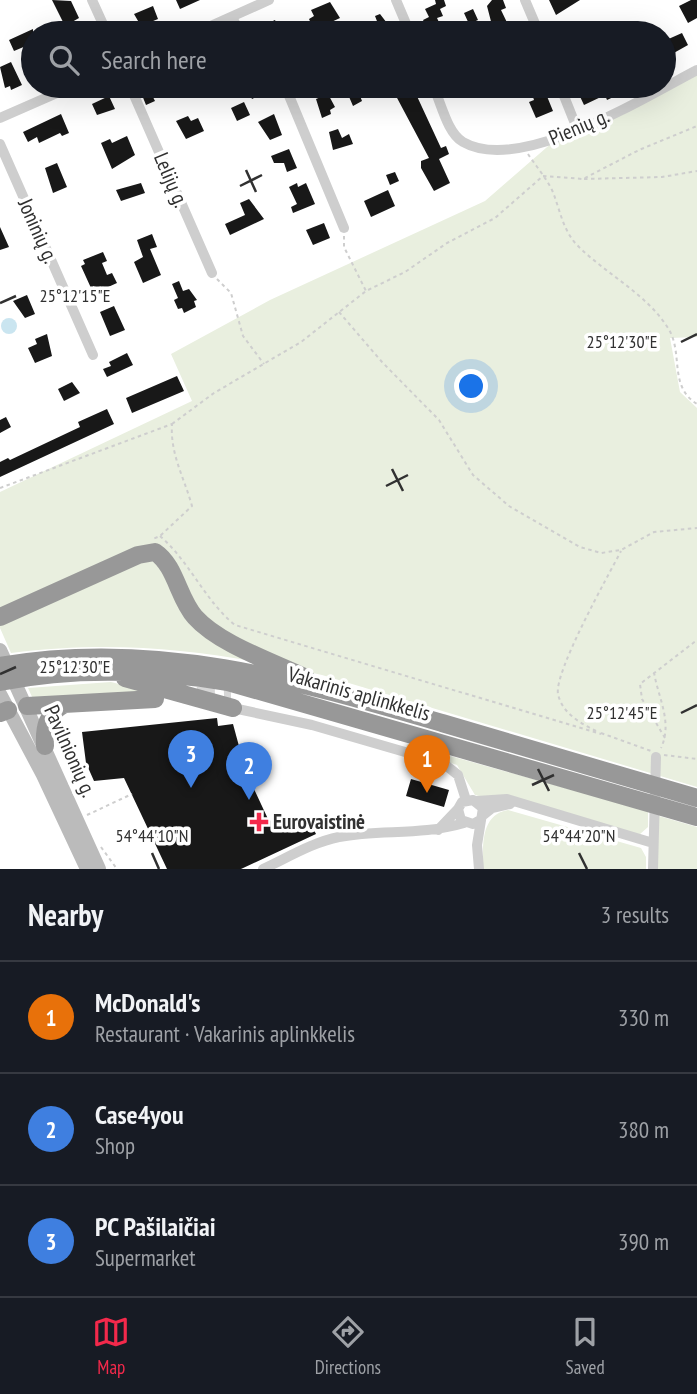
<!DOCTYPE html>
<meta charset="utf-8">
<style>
:root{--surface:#171b24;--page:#242831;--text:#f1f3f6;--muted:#9ea1a6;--line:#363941;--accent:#f3294b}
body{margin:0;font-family:"PT Sans Narrow",sans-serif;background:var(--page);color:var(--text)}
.you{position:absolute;left:472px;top:387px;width:24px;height:24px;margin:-18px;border:5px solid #fff;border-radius:50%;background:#1a73e8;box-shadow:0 0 0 10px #1a73e833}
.badge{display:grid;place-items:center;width:46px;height:46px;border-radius:50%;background:var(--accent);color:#fff;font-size:23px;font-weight:700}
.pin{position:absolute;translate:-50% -58px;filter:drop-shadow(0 2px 4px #0008)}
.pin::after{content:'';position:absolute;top:37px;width:24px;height:21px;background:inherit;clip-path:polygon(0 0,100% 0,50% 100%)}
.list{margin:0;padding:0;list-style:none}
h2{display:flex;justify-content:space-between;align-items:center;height:91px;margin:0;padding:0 28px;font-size:30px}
h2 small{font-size:23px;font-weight:400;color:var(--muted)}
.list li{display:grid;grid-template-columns:46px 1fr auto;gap:21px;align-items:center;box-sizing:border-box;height:112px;padding:0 28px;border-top:2px solid var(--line)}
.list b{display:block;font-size:26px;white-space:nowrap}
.list p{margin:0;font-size:23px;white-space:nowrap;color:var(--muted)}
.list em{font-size:23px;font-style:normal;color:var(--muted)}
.icon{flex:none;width:38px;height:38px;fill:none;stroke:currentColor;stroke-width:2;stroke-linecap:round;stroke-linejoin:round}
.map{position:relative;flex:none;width:697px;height:869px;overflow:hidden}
.search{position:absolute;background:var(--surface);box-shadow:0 7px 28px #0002;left:21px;right:21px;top:21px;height:77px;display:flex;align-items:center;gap:18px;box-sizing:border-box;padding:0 24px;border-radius:38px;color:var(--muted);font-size:26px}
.sheet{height:427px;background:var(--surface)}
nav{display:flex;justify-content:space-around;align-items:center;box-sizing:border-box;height:98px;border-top:2px solid var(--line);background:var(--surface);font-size:19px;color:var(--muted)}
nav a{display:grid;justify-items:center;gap:4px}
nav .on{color:var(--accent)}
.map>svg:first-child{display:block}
.green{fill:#e9efdf}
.water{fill:#cae5f0}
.building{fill:#181818}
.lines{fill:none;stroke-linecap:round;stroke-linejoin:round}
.highway-tunnel{stroke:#d6d6d6;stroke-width:18;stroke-dasharray:18 9;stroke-linecap:butt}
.path{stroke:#cecece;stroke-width:2;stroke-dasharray:3.5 3.5;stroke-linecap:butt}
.street{stroke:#cecece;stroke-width:10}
.secondary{stroke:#bbb;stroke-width:14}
.highway{stroke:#989898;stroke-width:18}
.ticks{fill:none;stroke:#313131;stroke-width:2.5}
.poi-dot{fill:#f3294b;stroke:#fff;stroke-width:2.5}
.labels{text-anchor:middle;stroke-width:7;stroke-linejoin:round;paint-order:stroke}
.street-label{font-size:21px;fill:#313131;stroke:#fff}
.poi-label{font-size:21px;font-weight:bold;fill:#313131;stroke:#fff;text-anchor:start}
.ticks-label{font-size:18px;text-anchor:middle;fill:#313131;stroke:#fff;stroke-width:7;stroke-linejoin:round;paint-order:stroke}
</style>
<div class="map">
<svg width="697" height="869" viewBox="0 0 697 869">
<rect width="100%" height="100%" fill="#fff"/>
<path class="green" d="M697 70V337L670 338 680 392 697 408V787L322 675C212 651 124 639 11 653L0 628V492L192 401 171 354 270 300 485 201 554 141Z
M111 682 155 693 33 699 28 688Z
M407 744 648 811V827L639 835 475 795 457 765 406 748Z
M508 810 641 848 646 857V869H483C483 846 480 815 508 810Z
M659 816 697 827V869H657Z"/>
<path class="water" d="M1 326a8 8 0 1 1 16 0a8 8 0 1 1-16 0Z"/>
<path class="building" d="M52 0 71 1 79 18 65 26Z
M176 0H200L180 9Z
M435 0H444L446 6 440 9 443 16 437 18 444 33H429L423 20 429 17 425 9 436 4Z
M492 0H503L506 8 501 10 512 33H494L487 6Z
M549 0H580L556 15Z
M691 0H697V18L688 23 679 6Z
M330 2 340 18 314 30 309 19 314 16 311 10Z
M153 6 158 19 141 26 134 14Z
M473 9 478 20 469 24 464 13Z
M380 14 390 27 389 33H371L380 29 375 16Z
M275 20 279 29 276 33H247Z
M33 29V43L14 51 9 40Z
M682 33 688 45 672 54 670 51 667 53 664 41Z
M11 62 22 85 11 90 10 86 5 88 0 67Z
M246 86H266L256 91 258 96 252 99Z
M575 86H591L594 90 604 86H621L624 92 607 100 605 95 584 105Z
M357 88 362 101 353 106 347 92Z
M544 89 553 111 536 118 529 102 534 100 532 94Z
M150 91 155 101 146 105 142 95Z
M406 91 408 95 415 92 441 148 446 146 449 154 439 159 450 183 434 191 421 168V161L429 158 396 96Z
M328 94 335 107 330 110 331 114 322 118 316 99Z
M109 96 115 109 97 115 92 104Z
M244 102 250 115 237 121 231 108Z
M61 114 69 133 62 136 60 133 39 143 37 137 28 142 23 132Z
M274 114 282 135 270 140 258 122Z
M188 116 191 121 198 118 204 131 186 139 176 121Z
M338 129 342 138 349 134 353 144 333 150 329 132Z
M127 136 135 155 112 169 101 143 110 139 112 143Z
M289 149 297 168 287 172 284 163H274L271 156Z
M57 163 67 187 53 193 45 168Z
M395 172 399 181 390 185 386 175Z
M141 183 145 193 121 201 116 190Z
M297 183 298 187 306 183 315 204 293 213 291 207 297 204 289 187Z
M388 190 395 206 371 217 364 201Z
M249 199 264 219 230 235 225 224 245 215 240 203Z
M324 223 330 238 313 245 306 230Z
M0 227 9 247 0 250Z
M152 234 157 247 150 249 161 275 143 283 134 262 143 257 137 240Z
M103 252 107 261 102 263 107 275 112 273 117 283 97 292 94 286 91 288 81 266 85 264 83 260Z
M179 281 183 291 189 289 197 300 194 301 196 307 184 313 182 308 178 309 174 300 178 298 172 284Z
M27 295 35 314 25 318 13 301Z
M114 306 125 330 110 336 100 312Z
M47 334 52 356 35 363 28 348 37 344 35 339Z
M127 353 133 365 107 377 103 369 111 366 109 362Z
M177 376 184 391 132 413 126 398Z
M72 382 80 393 64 401 58 389Z
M107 409 114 424 0 477V462L8 458 10 460 80 427 78 422Z
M6 417 11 427 0 433V420Z
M217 718 218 726 233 724 246 772 268 819 287 831 313 828 316 834 241 869H167L124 778 94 781 86 763 82 732Z
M411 779 449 790 444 807 406 796Z"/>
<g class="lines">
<path class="highway-tunnel" d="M197 696 231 695"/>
<path class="path" d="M528 154C536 166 546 178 552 190 560 209 562 228 576 244 604 273 646 293 668 328 684 353 668 386 697 404
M584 179 662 177 697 171
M344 236V247L366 291
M217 279 231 293 243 336 264 364
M339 312 382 362 439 420 473 475 509 506 580 547 601 553 621 550 654 532 697 528
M172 424 214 393 301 342 366 291 405 272 447 243 495 218 543 176 583 179 639 150 697 126
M0 488 172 424C170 454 184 477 192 506L160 536 153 539
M160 536C190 562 205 601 235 625L601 734
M654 672C658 698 673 722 661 748
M596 731C580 723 562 713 558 694 554 672 608 576 621 551
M601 733 651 751
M665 738 642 699 640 684 697 640
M664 755 697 759
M87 815 132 794
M101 847 117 869"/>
<path class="street" d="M92 0 107 33
M396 0 410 33
M525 0 539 33
M232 17 240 33
M195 33 269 0
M130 86 212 273
M285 86 344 228
M433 86C441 102 447 133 463 142 520 175 645 97 697 70
M560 86 578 131
M0 118 73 86
M0 144 93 355
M233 708 312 725 443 763 458 775 466 800
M477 801 507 799 653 843
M482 816 492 808 510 804
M438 830 458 809
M263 869C287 858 313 842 339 837 382 829 420 836 464 823
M479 869 477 845 483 808 473 800 462 802 458 809 461 820 473 824 480 820
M653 869 656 757"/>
<path class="secondary" d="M0 650 99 869
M0 694 43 775 87 869"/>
<path class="highway" d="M0 617 138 555 155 552C176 566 178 598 195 617 219 644 273 662 306 678
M0 666C155 639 295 680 442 723 527 748 612 773 697 798
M125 678 233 708
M0 682C77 667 151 670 228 682L697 817
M27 706 155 699
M0 713 8 710
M45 746C44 727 47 714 63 705"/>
</g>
<path class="ticks" d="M246 170 256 192M240 186 262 175M0 303 16 296M681 342 697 334M392 469 403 491M386 486 408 475M0 674 16 667M681 713 697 705M538 769 549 791M532 785 554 775M152 853 159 869M579 853 587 869"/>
<path class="poi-dot" d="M255.5 811.5h7v7h7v7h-7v7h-7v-7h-7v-7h7z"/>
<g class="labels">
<g class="street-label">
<text transform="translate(579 127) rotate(-23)" y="7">Pienių g.</text>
<text transform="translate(171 180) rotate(67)" y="7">Lelijų g.</text>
<text transform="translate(38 231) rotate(66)" y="7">Joninių g.</text>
<text transform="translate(359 694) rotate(16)" y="7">Vakarinis aplinkkelis</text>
<text transform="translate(70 751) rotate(66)" y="7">Pavilnionių g.</text>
</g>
<g class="poi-label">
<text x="273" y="829">Eurovaistinė</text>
</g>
</g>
<g class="ticks-label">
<text x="75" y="302">25°12'15"E</text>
<text x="622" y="348">25°12'30"E</text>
<text x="75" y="673">25°12'30"E</text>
<text x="622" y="719">25°12'45"E</text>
<text x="152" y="842">54°44'10"N</text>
<text x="579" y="842">54°44'20"N</text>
</g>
</svg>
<div class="you"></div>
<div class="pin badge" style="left:427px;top:793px;background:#e8710a">1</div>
<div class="pin badge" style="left:249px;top:800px;background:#3f7fe0">2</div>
<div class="pin badge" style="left:191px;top:788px;background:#3f7fe0">3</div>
<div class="search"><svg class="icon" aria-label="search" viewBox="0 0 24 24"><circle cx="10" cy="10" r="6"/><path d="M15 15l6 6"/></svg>Search here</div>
</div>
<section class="sheet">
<h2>Nearby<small>3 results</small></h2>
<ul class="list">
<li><span class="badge" style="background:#e8710a">1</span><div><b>McDonald's</b><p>Restaurant · Vakarinis aplinkkelis</p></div><em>330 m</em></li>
<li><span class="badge" style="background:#3f7fe0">2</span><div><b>Case4you</b><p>Shop</p></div><em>380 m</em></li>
<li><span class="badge" style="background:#3f7fe0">3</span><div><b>PC Pašilaičiai</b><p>Supermarket</p></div><em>390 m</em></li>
</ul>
</section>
<nav>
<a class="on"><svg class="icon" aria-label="map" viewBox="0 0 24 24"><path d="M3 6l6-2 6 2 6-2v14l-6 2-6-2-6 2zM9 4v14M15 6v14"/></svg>Map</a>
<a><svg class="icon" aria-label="directions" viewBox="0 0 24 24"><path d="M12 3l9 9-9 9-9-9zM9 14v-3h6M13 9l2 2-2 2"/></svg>Directions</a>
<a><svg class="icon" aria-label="saved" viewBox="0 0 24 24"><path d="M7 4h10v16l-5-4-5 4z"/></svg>Saved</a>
</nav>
